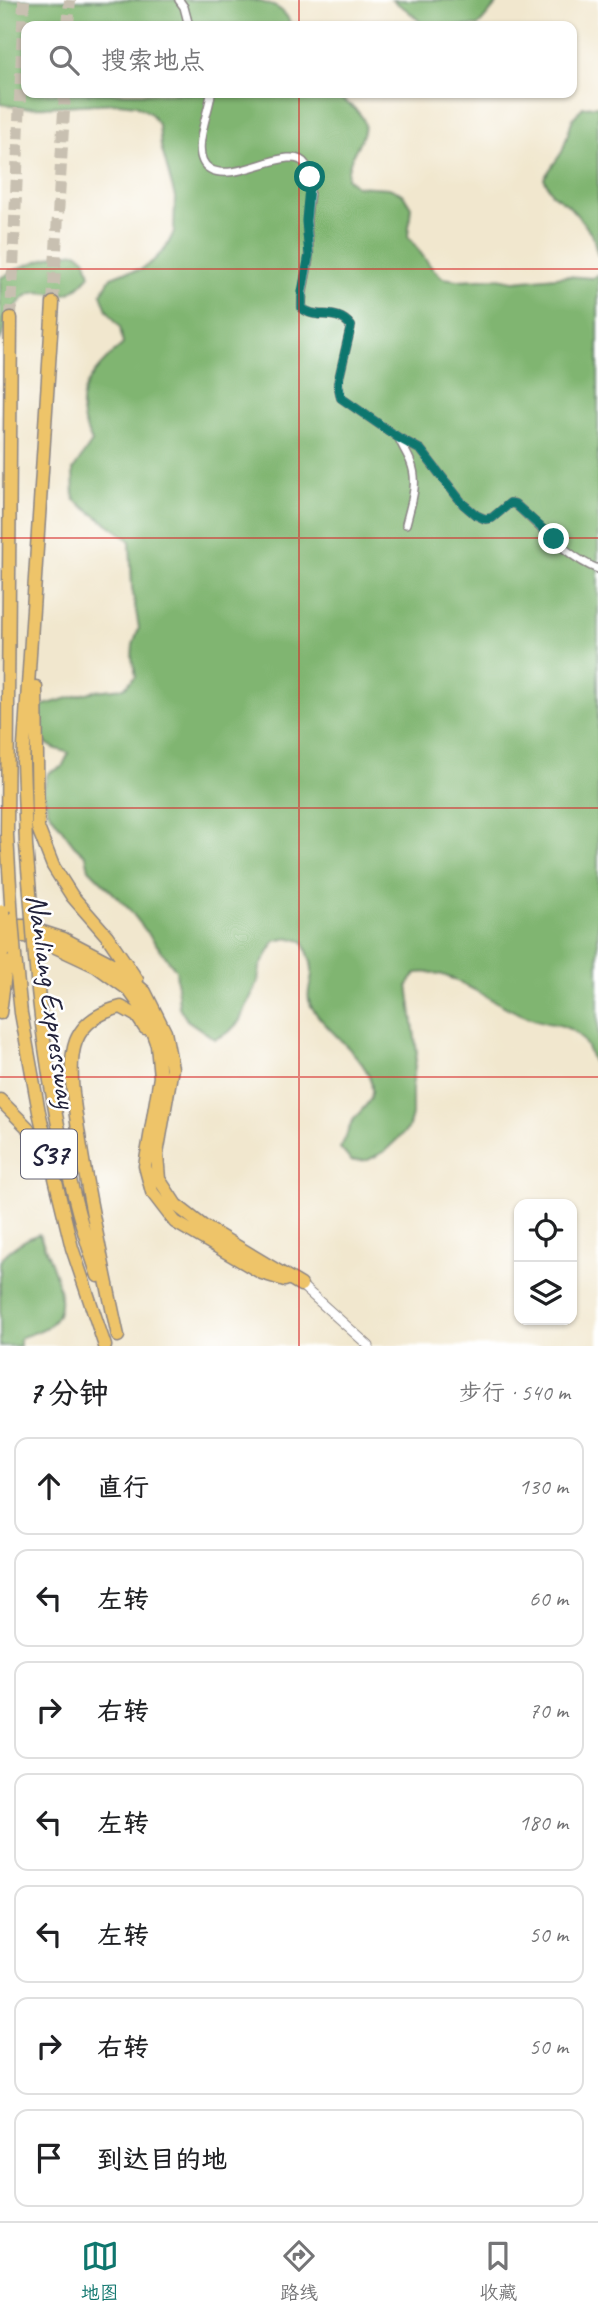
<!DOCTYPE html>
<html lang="zh">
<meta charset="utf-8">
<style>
:root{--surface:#fff;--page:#f6f6f6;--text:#202124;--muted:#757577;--line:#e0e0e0;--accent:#0f766e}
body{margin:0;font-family:Caveat,"LXGW WenKai TC",sans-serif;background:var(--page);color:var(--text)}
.controls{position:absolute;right:21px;bottom:21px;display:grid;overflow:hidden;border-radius:14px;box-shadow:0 2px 5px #0004}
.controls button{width:63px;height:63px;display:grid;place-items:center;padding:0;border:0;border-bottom:2px solid var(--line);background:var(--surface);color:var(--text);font:35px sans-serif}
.stop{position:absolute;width:21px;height:21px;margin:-16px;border:5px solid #0f766e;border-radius:50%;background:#fff}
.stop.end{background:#0f766e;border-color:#fff;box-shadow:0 2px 7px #0008}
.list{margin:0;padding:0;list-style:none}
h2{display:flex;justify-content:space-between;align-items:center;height:91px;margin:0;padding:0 28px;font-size:30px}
h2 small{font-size:23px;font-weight:400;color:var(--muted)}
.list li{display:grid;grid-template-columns:46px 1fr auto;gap:21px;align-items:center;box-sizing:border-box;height:98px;margin:0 14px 14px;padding:0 14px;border:2px solid var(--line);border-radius:14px}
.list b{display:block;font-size:26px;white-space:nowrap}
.list em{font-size:23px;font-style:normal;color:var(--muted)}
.icon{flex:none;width:38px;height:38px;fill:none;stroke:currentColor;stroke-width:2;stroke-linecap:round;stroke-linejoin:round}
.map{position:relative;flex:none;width:598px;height:1346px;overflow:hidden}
.search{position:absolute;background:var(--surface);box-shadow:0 2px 5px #0004;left:21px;right:21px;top:21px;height:77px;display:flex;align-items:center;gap:18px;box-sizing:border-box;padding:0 24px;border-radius:14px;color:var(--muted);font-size:26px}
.sheet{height:875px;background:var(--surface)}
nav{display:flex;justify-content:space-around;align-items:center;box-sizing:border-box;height:98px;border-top:2px solid var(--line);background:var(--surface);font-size:19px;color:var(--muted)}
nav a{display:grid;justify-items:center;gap:4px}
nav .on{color:var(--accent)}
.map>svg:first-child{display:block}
.forest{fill:#80b571;stroke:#516c56;stroke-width:2}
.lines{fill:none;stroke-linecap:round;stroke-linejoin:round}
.motorway-tunnel{stroke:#c8c0b1;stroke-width:12;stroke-dasharray:12 6;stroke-linecap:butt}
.minor-casing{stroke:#8a8484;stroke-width:10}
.tertiary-casing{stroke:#8a8484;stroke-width:11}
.motorway-casing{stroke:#8a8484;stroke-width:15}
.minor{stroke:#fff;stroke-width:7}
.tertiary{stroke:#fff;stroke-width:9}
.motorway{stroke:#eec469;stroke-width:12}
.motorway-bridge-casing{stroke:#8a8484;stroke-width:15;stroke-linecap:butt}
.motorway-bridge{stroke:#eec469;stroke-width:12}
.route{stroke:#0f766e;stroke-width:9}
.grid{fill:none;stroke:#d62828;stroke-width:2;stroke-opacity:0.55}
.labels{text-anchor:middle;stroke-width:5;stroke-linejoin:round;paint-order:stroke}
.shield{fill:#fff;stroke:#646476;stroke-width:2}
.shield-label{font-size:28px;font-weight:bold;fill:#22223b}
.street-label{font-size:30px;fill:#22223b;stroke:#fff}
</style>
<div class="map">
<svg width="598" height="1346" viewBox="0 0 598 1346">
<rect width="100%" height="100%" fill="#fff"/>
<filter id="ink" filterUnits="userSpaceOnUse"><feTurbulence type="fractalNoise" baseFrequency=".0143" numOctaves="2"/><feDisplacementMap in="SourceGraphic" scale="14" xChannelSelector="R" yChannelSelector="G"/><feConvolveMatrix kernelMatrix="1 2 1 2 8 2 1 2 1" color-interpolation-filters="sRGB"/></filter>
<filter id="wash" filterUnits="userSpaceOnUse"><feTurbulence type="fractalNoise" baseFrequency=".00686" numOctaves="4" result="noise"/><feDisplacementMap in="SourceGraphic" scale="28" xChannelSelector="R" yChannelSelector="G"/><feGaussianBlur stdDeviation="1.57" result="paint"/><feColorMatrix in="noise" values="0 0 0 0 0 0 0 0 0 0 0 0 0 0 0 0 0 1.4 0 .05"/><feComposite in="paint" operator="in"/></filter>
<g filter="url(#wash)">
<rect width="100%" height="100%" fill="#f1e7ce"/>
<path class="forest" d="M0 0H252C270 4 286 7 291 26H26V93L332 94C394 127 349 137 347 178L356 186 389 188 403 194 411 207 408 236 432 268 443 278 458 280 499 278 514 281 566 276 592 278 598 274V1071C590 1059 589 1044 577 1034 568 1026 558 1025 547 1023 509 1014 479 989 443 975 433 972 426 972 416 973L408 985 417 1053 412 1087V1115L408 1129 384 1152 368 1160 351 1161 340 1148C346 1139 348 1128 354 1119 360 1111 371 1103 372 1092 374 1061 328 1034 313 1009 304 997 311 986 312 973 313 962 307 951 303 941L289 938 275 941 260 967 258 982 239 1022 229 1032 215 1039 187 1020 179 1007 176 970 129 909 89 869 86 856 74 845 48 810 43 791 48 773 62 767 69 753 54 748 41 740 37 707 94 691 124 688 136 676 132 658 133 645 139 628 132 588 130 541C112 525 92 515 74 499L73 470 92 442C68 397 89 374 123 344L120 327 107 310 101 294 111 277 124 272 140 270 153 261 166 248 174 232 175 197 161 146 159 126 151 114 136 105 118 103 23 108 0 104Z
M392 0H500L478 26H425L407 10Z
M598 106V256L593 237 583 222 568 205 552 194 544 178 562 152 573 118 583 107Z
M77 252 86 260 90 275C84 282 77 290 69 293 54 298 39 286 25 297 12 307 7 327 0 341V278L21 267 55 255Z
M39 1234C48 1256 74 1305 51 1324 43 1331 29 1334 20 1338V1346H0V1262C5 1251 27 1238 39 1234Z"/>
</g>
<g filter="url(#ink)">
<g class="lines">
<path class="motorway-tunnel" d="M68 26 70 0
M53 303 65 93
M11 318 24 0"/>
<g class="minor-casing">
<path id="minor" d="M179 0 184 7 189 26
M211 93C210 111 188 156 210 169 236 184 292 142 306 165 316 182 306 205 307 223 307 234 310 245 309 255 308 273 301 289 302 308 317 321 336 307 351 326L338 383 341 398 399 438 421 450 463 504 476 515 485 519 492 518 510 503 515 504C539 525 568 558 598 569
M399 438C402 447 408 454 411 463 419 483 411 504 406 524"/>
</g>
<g class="tertiary-casing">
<path id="tertiary" d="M301 1285 369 1346"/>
</g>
<g class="motorway-casing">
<path id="motorway" d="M11 318 7 835 12 920
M36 687 38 828 53 866 72 896 107 936 137 980
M32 917 26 845 23 762 53 303
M4 926H24L64 939 114 965 145 992 165 1032 172 1068 157 1154 159 1179 176 1205 203 1226 301 1285
M4 936H26L49 944 96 966 129 990 145 1012 157 1045 160 1077 145 1166 152 1192 175 1222 262 1273 285 1280
M15 956 21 1013 39 1112 72 1248 105 1346
M35 958C44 1065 63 1174 98 1276
M0 1013 5 973 4 951
M0 1100 27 1127 47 1168
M118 1336C104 1271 90 1207 80 1142 76 1114 66 1067 76 1041 84 1021 101 1012 121 1007L137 1016 145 1028"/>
</g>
<use href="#minor" class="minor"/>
<use href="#tertiary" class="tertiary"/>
<use href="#motorway" class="motorway"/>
<g class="motorway-bridge-casing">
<path id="motorway-bridge" d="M3 911 4 951
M32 917 35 958
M12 920 15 956"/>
</g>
<use href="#motorway-bridge" class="motorway-bridge"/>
</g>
</g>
<g class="lines" filter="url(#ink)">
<path class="route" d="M310 177 306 221 309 255 302 292V308C316 321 336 307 351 326L338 383 341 398 399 438 421 450 463 504 476 515 485 519 492 518 510 503 515 504 554 539"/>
</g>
<path class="grid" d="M299 0V26M299 93V1346M0 269H598M0 538H598M0 808H598M0 1077H598"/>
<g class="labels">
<rect class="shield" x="21" y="1129.5" width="56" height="49" rx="5"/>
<g class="shield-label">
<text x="49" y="1164">S37</text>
</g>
<g class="street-label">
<text transform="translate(52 1001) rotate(82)" y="10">Nanliang Expressway</text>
</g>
</g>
</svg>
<div class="controls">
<button><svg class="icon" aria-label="locate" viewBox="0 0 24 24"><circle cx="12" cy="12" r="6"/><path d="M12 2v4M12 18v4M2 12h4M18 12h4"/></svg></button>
<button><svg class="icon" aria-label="layers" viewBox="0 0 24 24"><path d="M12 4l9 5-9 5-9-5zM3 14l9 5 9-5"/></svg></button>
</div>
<div class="stop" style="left:310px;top:177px"></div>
<div class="stop end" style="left:554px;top:539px"></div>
<div class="search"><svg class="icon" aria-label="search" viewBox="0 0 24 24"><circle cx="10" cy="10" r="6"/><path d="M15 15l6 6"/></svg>搜索地点</div>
</div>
<section class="sheet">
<h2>7 分钟<small>步行 · 540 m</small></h2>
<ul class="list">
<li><svg class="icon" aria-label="ahead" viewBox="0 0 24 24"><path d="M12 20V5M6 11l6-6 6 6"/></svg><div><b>直行</b></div><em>130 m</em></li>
<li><svg class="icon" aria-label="left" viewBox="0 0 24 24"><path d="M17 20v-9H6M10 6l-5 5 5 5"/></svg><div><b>左转</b></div><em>60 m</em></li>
<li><svg class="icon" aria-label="right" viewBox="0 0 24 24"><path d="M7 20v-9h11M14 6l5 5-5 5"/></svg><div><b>右转</b></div><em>70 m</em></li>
<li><svg class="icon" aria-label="left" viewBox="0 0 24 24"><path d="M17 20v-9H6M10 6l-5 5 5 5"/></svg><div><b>左转</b></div><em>180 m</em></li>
<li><svg class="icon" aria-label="left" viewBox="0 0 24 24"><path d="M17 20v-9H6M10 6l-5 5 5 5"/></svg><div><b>左转</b></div><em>50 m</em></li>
<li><svg class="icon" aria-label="right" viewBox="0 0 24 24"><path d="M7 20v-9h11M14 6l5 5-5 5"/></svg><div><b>右转</b></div><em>50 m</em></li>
<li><svg class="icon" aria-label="arrive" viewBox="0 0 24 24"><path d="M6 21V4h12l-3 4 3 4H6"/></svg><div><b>到达目的地</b></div></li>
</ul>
</section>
<nav>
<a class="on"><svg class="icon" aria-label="map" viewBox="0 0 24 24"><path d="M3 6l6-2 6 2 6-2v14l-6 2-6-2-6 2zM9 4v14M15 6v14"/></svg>地图</a>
<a><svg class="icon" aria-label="directions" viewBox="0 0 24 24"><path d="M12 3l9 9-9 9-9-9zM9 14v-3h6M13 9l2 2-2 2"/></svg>路线</a>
<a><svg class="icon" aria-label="saved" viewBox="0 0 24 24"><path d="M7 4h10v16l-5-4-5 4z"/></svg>收藏</a>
</nav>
